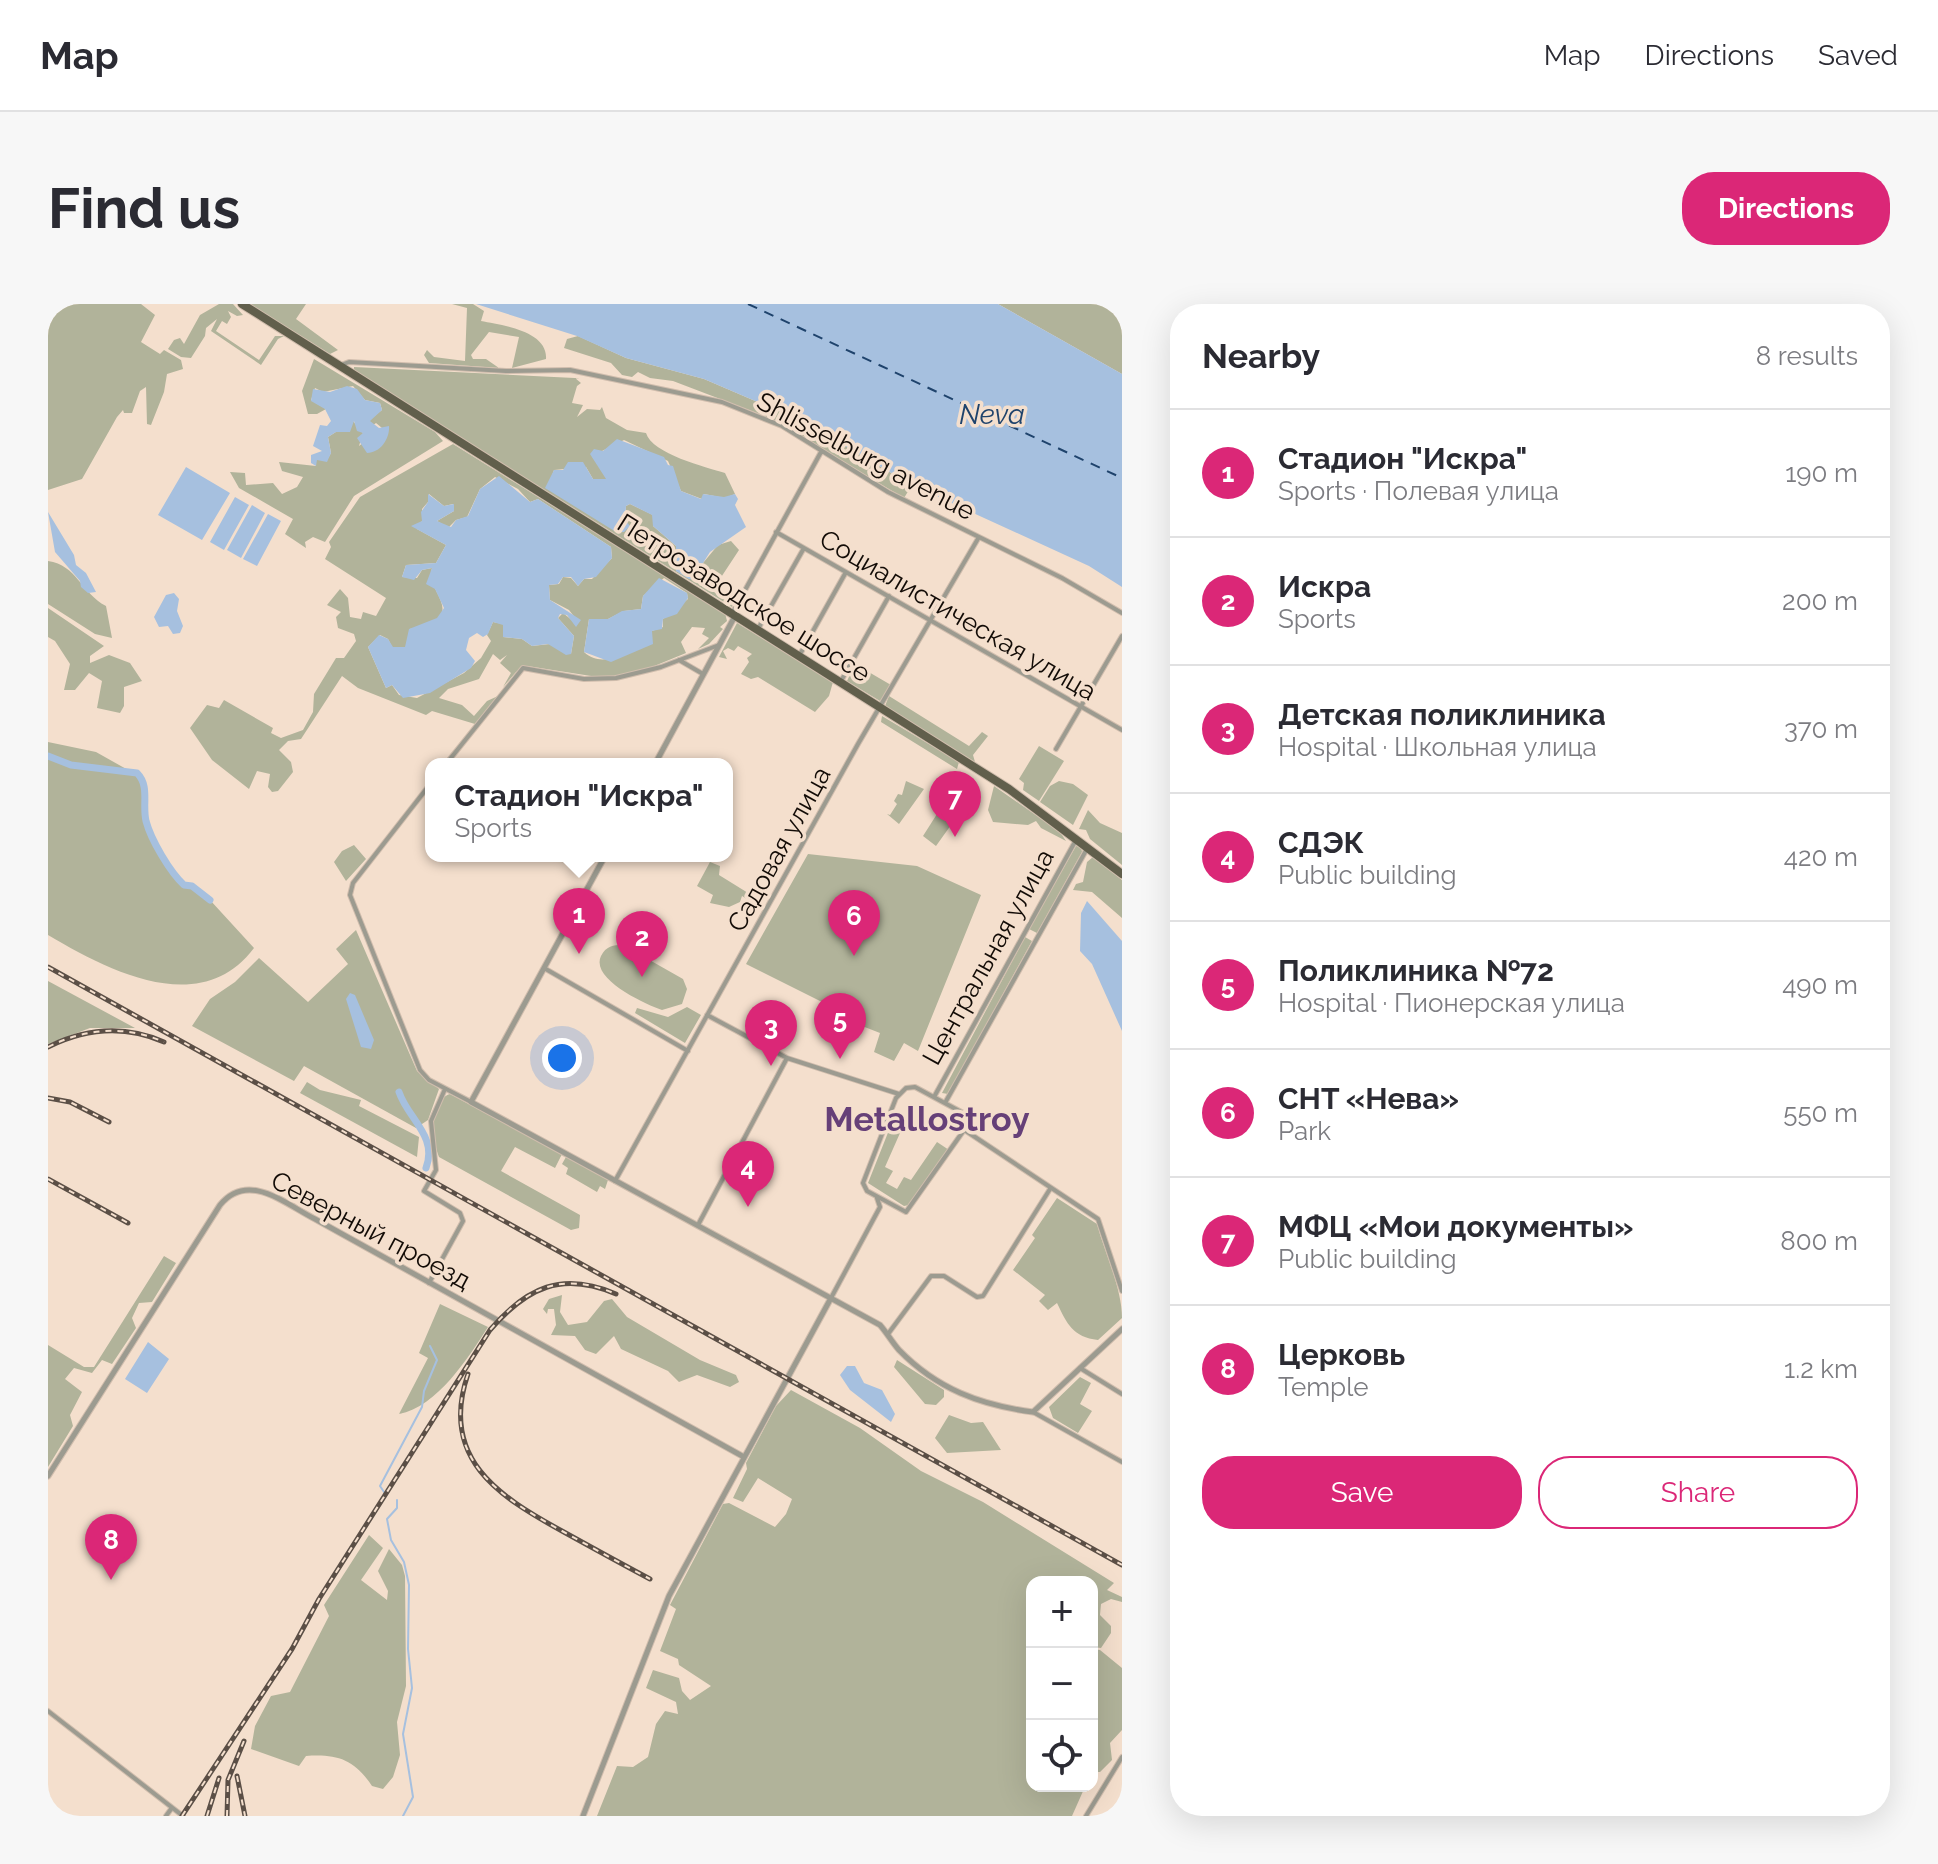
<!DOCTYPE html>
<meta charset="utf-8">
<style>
:root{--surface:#fff;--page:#f7f7f7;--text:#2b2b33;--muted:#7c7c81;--line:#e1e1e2;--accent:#db2777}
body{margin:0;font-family:Raleway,sans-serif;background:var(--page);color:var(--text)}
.controls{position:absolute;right:24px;bottom:24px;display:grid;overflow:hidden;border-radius:16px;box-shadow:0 8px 32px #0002}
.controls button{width:72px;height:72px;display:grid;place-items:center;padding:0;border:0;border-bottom:2px solid var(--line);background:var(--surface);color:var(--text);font:40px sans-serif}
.you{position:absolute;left:514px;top:754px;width:28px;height:28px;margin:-20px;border:6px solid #fff;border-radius:50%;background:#1a73e8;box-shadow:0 0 0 12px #1a73e833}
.badge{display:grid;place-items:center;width:52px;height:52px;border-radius:50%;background:var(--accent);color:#fff;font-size:26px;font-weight:700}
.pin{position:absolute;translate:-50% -66px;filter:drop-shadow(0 2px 4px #0008)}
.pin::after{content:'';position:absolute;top:42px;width:28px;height:24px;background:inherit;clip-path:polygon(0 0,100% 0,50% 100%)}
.popup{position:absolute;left:377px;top:454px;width:308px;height:104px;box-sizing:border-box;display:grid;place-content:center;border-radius:16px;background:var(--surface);filter:drop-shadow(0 2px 6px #0005);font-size:26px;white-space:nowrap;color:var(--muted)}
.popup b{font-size:30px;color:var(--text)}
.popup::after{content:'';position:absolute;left:50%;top:100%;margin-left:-16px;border:16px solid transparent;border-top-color:var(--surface)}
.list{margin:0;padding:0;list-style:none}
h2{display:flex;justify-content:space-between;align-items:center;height:104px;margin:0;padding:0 32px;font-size:34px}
h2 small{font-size:26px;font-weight:400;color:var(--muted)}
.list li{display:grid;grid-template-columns:52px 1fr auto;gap:24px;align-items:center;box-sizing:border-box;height:128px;padding:0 32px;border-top:2px solid var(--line)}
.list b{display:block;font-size:30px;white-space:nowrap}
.list p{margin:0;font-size:26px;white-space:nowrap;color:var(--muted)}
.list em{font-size:26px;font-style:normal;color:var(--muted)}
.actions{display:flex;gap:16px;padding:24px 32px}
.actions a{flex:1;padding:18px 0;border:2px solid var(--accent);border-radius:32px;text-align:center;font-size:28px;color:var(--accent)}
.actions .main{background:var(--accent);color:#fff}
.icon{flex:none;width:44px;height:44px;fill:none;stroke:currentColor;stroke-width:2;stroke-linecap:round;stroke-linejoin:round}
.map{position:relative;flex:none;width:1074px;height:1512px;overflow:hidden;border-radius:32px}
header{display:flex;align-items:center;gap:48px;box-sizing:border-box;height:112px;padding:0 40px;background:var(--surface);border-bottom:2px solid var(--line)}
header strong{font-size:38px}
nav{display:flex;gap:44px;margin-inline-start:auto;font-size:28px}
.intro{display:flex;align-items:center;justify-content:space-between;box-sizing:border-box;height:192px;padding:0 48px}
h1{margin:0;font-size:56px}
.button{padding:20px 36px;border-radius:32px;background:var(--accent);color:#fff;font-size:28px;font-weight:700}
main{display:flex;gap:48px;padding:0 48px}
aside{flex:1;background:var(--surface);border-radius:32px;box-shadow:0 8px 32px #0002}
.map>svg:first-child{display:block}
.green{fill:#b1b39a;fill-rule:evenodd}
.water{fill:#a6c0df}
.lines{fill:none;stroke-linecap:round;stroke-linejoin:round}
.stream{stroke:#a6c0df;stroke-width:2}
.river{stroke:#a6c0df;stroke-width:7}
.ferry{stroke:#1f436c;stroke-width:2;stroke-dasharray:10 8;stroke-linecap:butt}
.minor-casing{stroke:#d0bdad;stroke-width:6}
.tertiary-casing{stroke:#d0bdad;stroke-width:7}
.primary-casing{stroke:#d0bdad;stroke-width:10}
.minor{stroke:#9c9b90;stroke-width:4}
.tertiary{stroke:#9c9b90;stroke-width:5}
.primary{stroke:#615f4c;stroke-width:8}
.rail-casing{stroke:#5b4f46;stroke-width:5}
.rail{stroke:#f4dfcd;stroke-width:2;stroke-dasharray:6;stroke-linecap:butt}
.labels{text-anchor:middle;stroke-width:7;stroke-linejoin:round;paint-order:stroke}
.street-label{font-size:26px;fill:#120b06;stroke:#f4dfcd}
.water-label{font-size:28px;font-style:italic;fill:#1f436c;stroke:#f4dfcd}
.district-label{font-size:34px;font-weight:bold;fill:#664078;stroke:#f4dfcd}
</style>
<header>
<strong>Map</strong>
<nav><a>Map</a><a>Directions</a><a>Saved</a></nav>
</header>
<div class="intro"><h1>Find us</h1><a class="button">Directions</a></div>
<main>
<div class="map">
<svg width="1074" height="1512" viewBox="0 0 1074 1512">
<rect width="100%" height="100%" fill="#f4dfcd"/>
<path class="green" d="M0 0H93L107 11 93 38 112 50 116 46 133 56 135 65 119 70 116 88 103 121 99 120 98 83 92 87 84 109H76L75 106 69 113 34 175 0 186Z
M171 0H185L195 11 189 12 180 7 183 13 179 20 174 17 168 27 211 56 227 32H236L230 35 213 61 163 27 169 15 158 24 157 32 143 54 133 53 120 45 126 36 132 34 136 40 152 11Z
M201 0H258L248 15 290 46 282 50Z
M404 0H425L436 7 433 17C454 21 500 27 498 55L464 64 471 33 441 28 423 51 425 55H438L451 64 381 59 376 51 379 46 386 53 417 57 419 4Z
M950 0H1056L1074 4V70Z
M530 32 578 54 656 75 754 117 864 181 856 194 722 114 625 77 602 74 590 68 584 73 574 71 563 59 516 44 519 35Z
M266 55 387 128 395 137 306 192 277 238 265 233 257 238 258 244 237 230 245 215 191 184 182 168 197 169 198 181 225 179 234 190 249 183 255 173 234 167 231 158 268 162V156H279L283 149 280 133 305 117 315 129 311 142 334 124 328 119 324 122 321 116 334 106 332 99 317 96 305 82 275 88 267 84 263 96 278 105 269 110H260L254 87Z
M306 63 547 75 527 74 533 79 529 82 524 99 535 101 529 113 539 105 552 106 554 103 558 114 579 126 598 129C604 150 658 163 677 169L687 190 677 194 656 190 654 195 633 187 620 157 576 136 544 152 559 175H545L538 163 506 166 501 181 577 216 578 202 582 200 605 211V222L628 242V267L650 277 657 270 655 259 670 241 683 237 691 246 664 287 686 299 684 303 306 67Z
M405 140 677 309 679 317 672 323 675 325 661 340 650 345 661 334 654 330 657 324 644 323 633 338 638 349 599 365 556 374 479 362 468 368 455 383 463 369 452 359 459 351 452 356 445 350 431 375 400 385 391 394 414 401 426 412 439 397 450 392 427 420 384 407 378 411 310 384 294 372 253 435 240 437 231 446 243 458 245 468 230 487 224 488 220 483 222 470 209 467 201 485 164 456 142 424 159 401 171 404 176 396 225 424 223 429 233 434 255 426 265 408 266 390 288 354H296L308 337 306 330 290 324 288 313 293 308 279 301 292 285 300 294 302 313 313 315 315 308 328 312 338 294 277 255 283 243 281 238 312 193ZM447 173 470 185 482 198 490 195 563 243 564 254 544 275H536L530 282 523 274 515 273 511 280 501 281 502 296 521 306 528 315 525 317 515 309 510 314 526 332 523 350 502 340 484 342 474 335 455 333V320L445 318 439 331 443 337 433 354 416 369 369 394 351 391 344 381 338 384 320 343 332 331 340 335 344 343H358L362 325C424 312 377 290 384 264L374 266 369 274 354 273 358 261 388 259 398 241 369 225 374 217V205L380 198 381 190 396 202 405 200 406 207 389 217 400 224 408 216 419 213 432 185ZM616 274 639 289 640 295 615 315V323L604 327 598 342C579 344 557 367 536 348L541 315H560L576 307 593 305 595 292Z
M0 257C29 261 33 289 58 302L64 334 47 330 0 300Z
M0 304 56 342 42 352V359L61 351 82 359 94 377 76 383V402L72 409 49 404 54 377 41 369 27 386H16L22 360 7 337 0 333Z
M689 319 785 378 781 392 767 408 710 373 703 375 693 370 701 358 699 354 704 350 690 342 686 347 680 344 675 347 679 355 671 353Z
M807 360 843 381 832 397 799 377Z
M841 392 921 442 934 428 940 432 925 451 927 458 837 402Z
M834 412 911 458 909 465 833 418Z
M0 438 48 448 96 475 98 518 123 570 162 596 206 644C153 715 61 667 0 631Z
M991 442 1016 457 991 497 975 486 976 479 971 475Z
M858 477 876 485 851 520 839 510 842 511 849 500 846 497 850 490 854 491Z
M1011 477 1025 480 1040 491 1025 521 992 498 1002 482Z
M946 482 1012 528 1018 537 993 524 988 517 980 521 945 518 940 506Z
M896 499 910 509 901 519 903 521 888 542 875 532Z
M1040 506 1052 519 1074 529V561L1042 535 1038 526 1031 525Z
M306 541 318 555 298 577 286 558 294 547Z
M1028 542 1033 543 1034 548 989 629 981 625Z
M760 550 869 562 933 591 870 747 856 739 846 757 826 748 832 729 791 713 792 707 698 660Z
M1045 553 1074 576V614L1044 588 1025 586 1028 580 1035 578 1039 558Z
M662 558 672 562 671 571 713 597 710 602 694 592 692 598 681 603 662 599 665 591 649 582Z
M308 626 369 767 391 785 380 816 368 824 256 762 246 777 144 722 162 695 187 678 211 654 260 698 300 660 288 645Z
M977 633 984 637 900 790 894 789Z
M575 641 635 675 639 685 634 700 614 706C597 700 542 675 553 652 558 642 565 641 575 641Z
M0 677 87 724H42L0 740Z
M639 703 653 711 637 739 587 709 589 704 620 713Z
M259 778 272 786 313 796 311 802 371 833 369 853 252 789Z
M402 790 514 850 507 864 467 843 453 867 532 911 531 924 523 926 391 853C384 836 380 797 402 790Z
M845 816 856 820 837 863 845 867 838 879 849 885 856 873 863 876 889 838 901 846 861 901 856 902 820 879Z
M518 853 560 876 557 885 552 882 549 888 518 870 520 864 514 860Z
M1009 894 1049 920C1057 950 1074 984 1074 1014L1050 1036C1025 1033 1019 1020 1009 999L1000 1006 991 997 997 991 965 966 987 934 984 931Z
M116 952 128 959 104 998 91 999 84 1014 88 1024 64 1060 54 1056 44 1069 26 1064 17 1075 34 1088 22 1111 25 1122 0 1163V1041L36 1063H46Z
M514 991 512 1008 520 1021 539 1018 556 997 564 995 579 1013 652 1056 688 1071 691 1078 682 1083 649 1071 631 1078 620 1067 573 1045 566 1032 548 1050 537 1046 527 1032 503 1031 508 1021 506 1005H500L499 1010 495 1005 501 995Z
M392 1000 440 1023C421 1053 389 1103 351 1110L380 1054 371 1049Z
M849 1056 896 1086V1093L888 1101 877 1100 846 1063Z
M1032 1073 1043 1079 1032 1100 1044 1107 1030 1129 1005 1114 1001 1103Z
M743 1086 812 1124 873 1167 935 1198 1066 1279 1059 1286 1074 1293V1298L1063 1295 1053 1300 1052 1311 1063 1322V1329L1053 1344 1044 1343V1278H984V1482H1034L1036 1485 1024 1512H549L569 1462 585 1463 600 1453 608 1420 617 1407 630 1410 628 1398 598 1384 605 1366 631 1374 634 1387 642 1396 663 1382 631 1361 630 1355 612 1347 628 1305 622 1301 675 1200 681 1199 727 1223 738 1210 744 1195 710 1174 695 1198 685 1194 699 1165 698 1159 728 1102Z
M901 1111 923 1119 935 1118 953 1146 899 1149 887 1134Z
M321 1231 335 1244 313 1276 339 1296 340 1287 330 1267 341 1245 354 1261 357 1272 358 1382 349 1418 352 1451 345 1473 335 1485 324 1482C306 1455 289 1450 258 1452L251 1462 203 1445 207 1422 223 1392 242 1388 281 1312 276 1301Z
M1044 1345 1052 1346 1074 1364V1426L1062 1439 1064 1456 1052 1468H1044Z"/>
<path class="water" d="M428 0H950L1074 70V283L1041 262 864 181 754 117 656 75 578 54 529 32Z
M299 82 309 85 317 96 332 99 334 106 322 117 331 124 341 122C342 134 333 149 319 149L309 134 315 129 309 127 306 117 302 128H288L280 133 283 149 279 158 269 156 268 162 263 159V151L274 147 265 142 272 121 279 122 283 117 277 105 263 97 265 85 282 88Z
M569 135 616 153 620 161 625 162 633 187 653 195 655 190 676 193 687 190 690 195 687 201 698 223 662 248 655 259V277L641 275 628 267V242L605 222 604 211 582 200 578 202 577 216 582 222 576 228H568L497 184 506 166H515L520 158H535L545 175H558L542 150 546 145 555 147Z
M138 163 182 189 154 236 110 211Z
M451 172 482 198 490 195 563 243 564 254 548 273 536 275 530 282 523 273H515L510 280 501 281 502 296 533 316 528 323 519 311 512 310 510 314 526 332 523 350 518 351 500 340 484 342 474 335 455 333V321L445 318 440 330 435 333 429 329 421 334 418 346 427 357 423 364 382 389 355 394 344 381 338 384 320 343 331 331 340 335 345 343H357L361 325 389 314 396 304 387 285 378 280 384 264 374 266 366 276 354 273 358 261 388 259 398 241 363 222 374 217 373 208 380 198V190L396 202 406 200V207L389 217 403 223 408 216 420 212 432 185Z
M187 193 201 201 176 246 162 238Z
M204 201 217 209 193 254 179 246Z
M0 208 26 251 28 261 38 269 48 288 40 289 33 283 32 277 7 248Z
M220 210 233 217 209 262 195 255Z
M611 274 639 289 640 294 629 310 615 315 614 325 604 327 605 340 563 358 536 348 541 315H560L574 307 593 305 595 292Z
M126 289 131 295 129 307 135 322 132 329 125 330 120 322 111 323 106 313 118 291Z
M1039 597 1074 637V727L1044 660 1032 647 1033 609Z
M302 689 307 691 326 736 323 745 313 743 298 695Z
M100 1038 121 1055 99 1089 77 1075Z
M799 1062H807L816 1079 834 1086 847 1110 843 1118 802 1086 792 1071Z"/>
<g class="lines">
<path class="stream" d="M336 1188 332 1182 374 1103 376 1087 389 1056 382 1042
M349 1196V1204L339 1215 343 1236 356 1258 361 1281 360 1345 364 1384 355 1430 365 1493 355 1512"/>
<path class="river" d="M0 452 23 461 89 469C102 482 94 500 98 517 103 536 122 568 136 581L144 582 162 596
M351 788C360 815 390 832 378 864"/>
<path class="ferry" d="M700 0 1074 174"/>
<g class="minor-casing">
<path id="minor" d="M293 61 301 58 458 67 522 66 674 98 734 122 840 188 1014 274 1074 309
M728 228 1074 426
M685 308 773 148
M710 325 756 244
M751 352 798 268
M631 356 655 370
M793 377 841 292
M1008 445 1074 332
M398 460 475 364 536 375 568 374 613 363 671 341
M383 479 305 579 302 591 372 766 381 776 423 798
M496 664 640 747
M659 711 739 754 851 790
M867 783 917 810 921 819 858 908 819 887 815 879 848 794 858 784Z
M886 793 1028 536
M897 799 1040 543
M918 827 1050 915 1074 987
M567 877 810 440 931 233
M650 921 739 754
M381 979 415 917 412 909 376 887 388 866 383 817 397 785
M783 994 832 903 829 894
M840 1030 883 972H896L929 993 935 992 1002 885
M1032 1064 1074 1090
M985 1108 1074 1158
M0 1407 135 1512
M118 1512 123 1505
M1038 1512 1074 1453"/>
</g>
<g class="tertiary-casing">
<path id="tertiary" d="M607 460 687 312
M557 552 423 798 832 1021C839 1029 844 1038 851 1046 889 1085 932 1101 985 1108L1074 1025
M0 1172 172 901C200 867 236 899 267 915L696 1153
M535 1512 621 1292 783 994"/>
</g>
<g class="primary-casing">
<path id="primary" d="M194 0 961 485 1074 570"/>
</g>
<use href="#minor" class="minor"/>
<use href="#tertiary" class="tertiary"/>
<use href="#primary" class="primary"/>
<g class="rail-casing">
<path id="rail" d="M0 663 1074 1261
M0 743C38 724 77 721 116 738
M0 794 22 798 61 818
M0 875 80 919
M420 1070C391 1154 450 1192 514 1227 543 1243 572 1259 602 1275
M189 1472 197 1512
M134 1512 244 1345 271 1295 442 1026C479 983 514 967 568 990
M159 1512 171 1474
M179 1512 180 1476 196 1437"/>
</g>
<use href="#rail" class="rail"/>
</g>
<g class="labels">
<g class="street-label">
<text transform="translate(818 152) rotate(28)" y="9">Shlisselburg avenue</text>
<text transform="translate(696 294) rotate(32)" y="9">Петрозаводское шоссе</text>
<text transform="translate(910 311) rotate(30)" y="9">Социалистическая улица</text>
<text transform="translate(731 545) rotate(-61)" y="9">Садовая улица</text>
<text transform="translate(940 653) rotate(-61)" y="9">Центральная улица</text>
<text transform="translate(323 926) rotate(28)" y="9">Северный проезд</text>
</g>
<g class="water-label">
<text x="944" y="120">Neva</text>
</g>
<g class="district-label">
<text x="879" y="827">Metallostroy</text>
</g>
</g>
</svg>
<div class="controls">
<button>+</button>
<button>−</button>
<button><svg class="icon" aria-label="locate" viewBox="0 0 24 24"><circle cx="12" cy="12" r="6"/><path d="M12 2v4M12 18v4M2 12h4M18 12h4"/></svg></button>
</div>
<div class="you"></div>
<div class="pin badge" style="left:531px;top:650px">1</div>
<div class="popup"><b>Стадион &quot;Искра&quot;</b>Sports</div>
<div class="pin badge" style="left:594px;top:673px">2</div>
<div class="pin badge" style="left:723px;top:762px">3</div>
<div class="pin badge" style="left:700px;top:903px">4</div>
<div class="pin badge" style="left:792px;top:755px">5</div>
<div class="pin badge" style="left:806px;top:652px">6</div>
<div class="pin badge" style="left:907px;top:533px">7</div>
<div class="pin badge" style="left:63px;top:1276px">8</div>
</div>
<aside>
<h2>Nearby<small>8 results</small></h2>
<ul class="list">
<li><span class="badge">1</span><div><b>Стадион &quot;Искра&quot;</b><p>Sports · Полевая улица</p></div><em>190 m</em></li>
<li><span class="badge">2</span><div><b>Искра</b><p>Sports</p></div><em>200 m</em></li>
<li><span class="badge">3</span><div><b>Детская поликлиника</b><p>Hospital · Школьная улица</p></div><em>370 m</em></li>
<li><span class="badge">4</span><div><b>СДЭК</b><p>Public building</p></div><em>420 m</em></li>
<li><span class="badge">5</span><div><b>Поликлиника №72</b><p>Hospital · Пионерская улица</p></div><em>490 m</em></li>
<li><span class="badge">6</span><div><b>СНТ «Нева»</b><p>Park</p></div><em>550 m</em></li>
<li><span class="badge">7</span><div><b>МФЦ «Мои документы»</b><p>Public building</p></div><em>800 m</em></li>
<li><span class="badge">8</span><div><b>Церковь</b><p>Temple</p></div><em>1.2 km</em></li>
</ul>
<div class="actions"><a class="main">Save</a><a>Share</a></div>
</aside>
</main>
